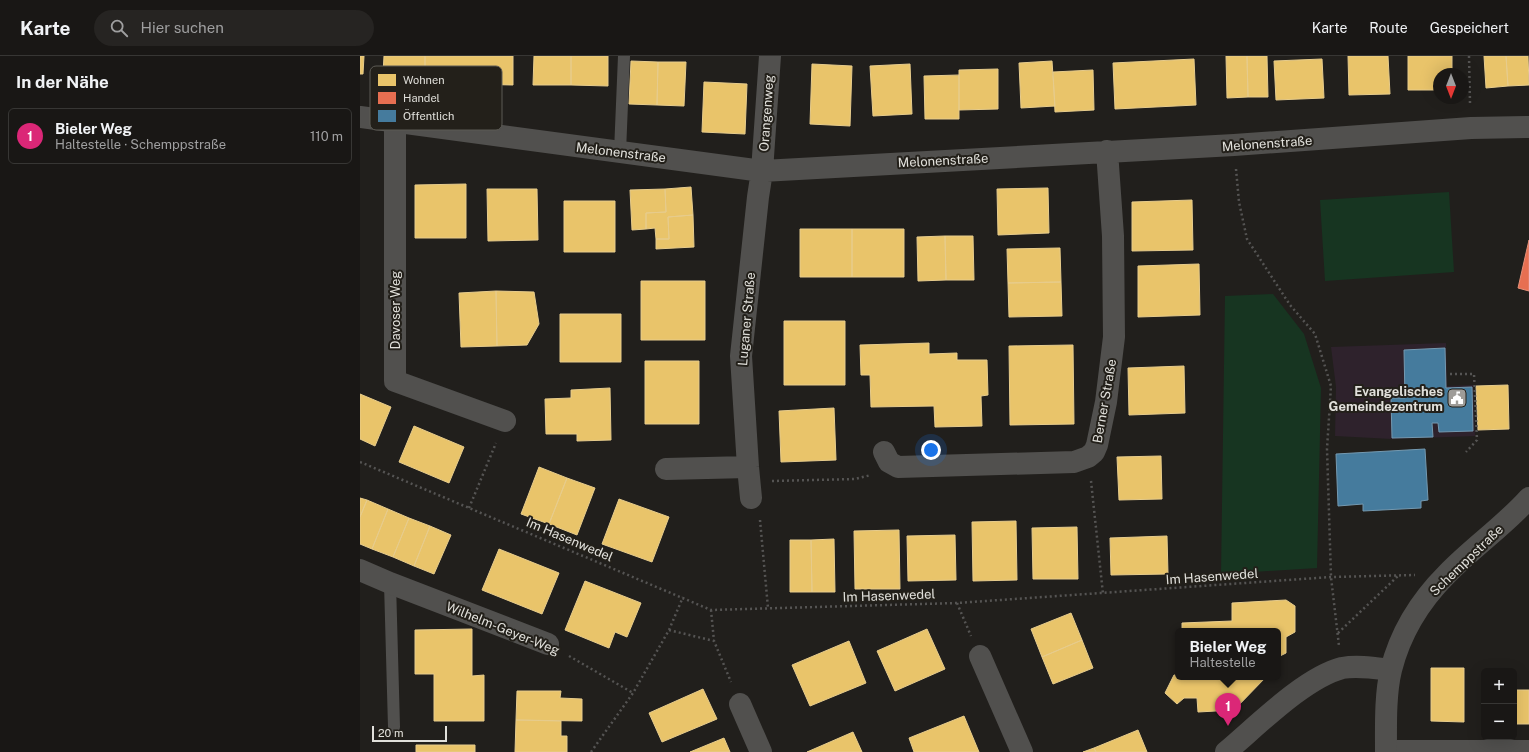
<!DOCTYPE html>
<html lang="de">
<meta charset="utf-8">
<style>
:root{--surface:#191715;--page:#262422;--text:#f1f3f6;--muted:#9f9fa0;--line:#373634;--accent:#db2777}
body{margin:0;font-family:"Public Sans",sans-serif;background:var(--page);color:var(--text)}
.controls{position:absolute;right:12px;bottom:12px;display:grid;overflow:hidden;border-radius:6px;box-shadow:0 4px 16px #0002}
.controls button{width:36px;height:36px;display:grid;place-items:center;padding:0;border:0;border-bottom:1px solid var(--line);background:var(--surface);color:var(--text);font:20px sans-serif}
.compass{position:absolute;left:1073px;top:12px;width:36px;height:36px;border-radius:50%;background:var(--surface);box-shadow:0 4px 16px #0002;rotate:180deg}
.scale{position:absolute;left:12px;bottom:10px;width:75px;box-sizing:border-box;padding-left:4px;border:2px solid #e1e0db;border-top:0;font-size:11px;line-height:14px;white-space:nowrap;color:#e1e0db;-webkit-text-stroke:3px #23201a;paint-order:stroke}
.you{position:absolute;left:571px;top:394px;width:14px;height:14px;margin:-10px;border:3px solid #fff;border-radius:50%;background:#1a73e8;box-shadow:0 0 0 6px #1a73e833}
.badge{display:grid;place-items:center;width:26px;height:26px;border-radius:50%;background:var(--accent);color:#fff;font-size:13px;font-weight:700}
.pin{position:absolute;translate:-50% -33px;filter:drop-shadow(0 1px 2px #0008)}
.pin::after{content:'';position:absolute;top:21px;width:14px;height:12px;background:inherit;clip-path:polygon(0 0,100% 0,50% 100%)}
.popup{position:absolute;left:815px;top:572px;width:106px;height:52px;box-sizing:border-box;display:grid;place-content:center;border-radius:6px;background:var(--surface);filter:drop-shadow(0 1px 3px #0005);font-size:13px;white-space:nowrap;color:var(--muted)}
.popup b{font-size:15px;color:var(--text)}
.popup::after{content:'';position:absolute;left:50%;top:100%;margin-left:-8px;border:8px solid transparent;border-top-color:var(--surface)}
.list{margin:0;padding:0;list-style:none}
h2{display:flex;justify-content:space-between;align-items:center;height:52px;margin:0;padding:0 16px;font-size:17px}
h2 small{font-size:13px;font-weight:400;color:var(--muted)}
.list li{display:grid;grid-template-columns:26px 1fr auto;gap:12px;align-items:center;box-sizing:border-box;height:56px;margin:0 8px 8px;padding:0 8px;border:1px solid var(--line);border-radius:6px}
.list b{display:block;font-size:15px;white-space:nowrap}
.list p{margin:0;font-size:13px;white-space:nowrap;color:var(--muted)}
.list em{font-size:13px;font-style:normal;color:var(--muted)}
.icon{flex:none;width:22px;height:22px;fill:none;stroke:currentColor;stroke-width:2;stroke-linecap:round;stroke-linejoin:round}
.map{position:relative;flex:none;width:1169px;height:696px;overflow:hidden}
header{display:flex;align-items:center;gap:24px;box-sizing:border-box;height:56px;padding:0 20px;background:var(--surface);border-bottom:1px solid var(--line)}
header strong{font-size:19px}
nav{display:flex;gap:22px;margin-inline-start:auto;font-size:14px}
.search{width:280px;height:36px;background:var(--page);display:flex;align-items:center;gap:10px;box-sizing:border-box;padding:0 14px;border-radius:22px;color:var(--muted);font-size:15px}
main{display:flex}
aside{flex:1;background:var(--surface)}
.map>svg:first-child{display:block}
.education{fill:#2e222c}
.green{fill:#173521}
.homes{fill:#e9c46a;stroke:#e7cc8c}
.shops{fill:#e76f51;stroke:#e5917a}
.public{fill:#457b9d;stroke:#7499b0}
.lines{fill:none;stroke-linecap:round;stroke-linejoin:round}
.path{stroke:#555453;stroke-width:2.5;stroke-dasharray:2 3;stroke-linecap:butt}
.service{stroke:#51504e;stroke-width:12}
.minor{stroke:#51504e;stroke-width:22}
.tertiary{stroke:#51504e;stroke-width:22}
.labels{text-anchor:middle;stroke-width:4;stroke-linejoin:round;paint-order:stroke}
.street-label{font-size:13px;fill:#e1e0db;stroke:#23201a}
.poi-label{font-size:13px;font-weight:bold;fill:#e1e0db;stroke:#23201a;text-anchor:end}
.key{fill:#23201a;stroke:#5c5a54;stroke-width:1}
.key-label{font-size:11px;fill:#e1e0db}
</style>
<header>
<strong>Karte</strong>
<div class="search"><svg class="icon" aria-label="search" viewBox="0 0 24 24"><circle cx="10" cy="10" r="6"/><path d="M15 15l6 6"/></svg>Hier suchen</div>
<nav><a>Karte</a><a>Route</a><a>Gespeichert</a></nav>
</header>
<main>
<aside>
<h2>In der Nähe<small></small></h2>
<ul class="list">
<li><span class="badge">1</span><div><b>Bieler Weg</b><p>Haltestelle · Schemppstraße</p></div><em>110 m</em></li>
</ul>
</aside>
<div class="map">
<svg width="1169" height="696" viewBox="0 0 1169 696">
<rect width="100%" height="100%" fill="#211f1c"/>
<path class="education" d="M1086 287 1087 330 1113 329 1115 380 1032 383 975 380 976 331 971 291Z"/>
<path class="green" d="M1089 136 1094 216 965 225 960 144Z
M913 238 944 278 961 332 957 512 861 518 865 240Z"/>
<path class="homes" d="M0 0H4L3 18H0Z
M24 0H65V19L23 18Z
M65 0H153V29L65 27Z
M174 0H211V29H173Z
M211 0H248V30L211 29Z
M866 0H887L888 41 867 42Z
M887 0H907L908 41H888Z
M988 0H1028L1030 38 989 39Z
M1048 0H1092V18H1079V34H1048Z
M1124 0H1146L1148 30 1126 32Z
M1146 0H1168L1169 29 1148 30Z
M834 3 836 49 755 53 753 7Z
M962 3 964 42 916 44 914 5Z
M271 5 298 6 297 49 269 48Z
M692 5 695 50 661 52 659 7Z
M298 6H326L324 50 297 49Z
M452 8 492 10 490 70 450 68Z
M550 8 552 58 513 60 510 10Z
M638 13V53L599 54V14Z
M733 14 734 54 695 56 693 16Z
M599 19V63H565L564 20Z
M344 26 387 28 385 78 342 76Z
M106 128V182H55V129Z
M331 131 333 159 308 161 309 183H296L295 172 286 173V157L306 156 305 133Z
M688 132 689 177 638 179 637 133Z
M127 133H177L178 184 128 185Z
M305 133 306 156 286 157V173L272 174 270 134Z
M832 144 833 194 772 195V146Z
M204 145H255V196H204Z
M333 159 334 191 296 193V183H309L308 161Z
M440 173H492V221H440Z
M492 173H544V221H492Z
M585 180H613L614 224H586Z
M585 180 586 224 558 225 557 181Z
M700 192 701 226 648 227 647 193Z
M839 208 840 259 778 261V210Z
M281 225H345V284H281Z
M701 226 702 260 649 261 648 227Z
M136 235 137 290 101 291 99 237Z
M136 235 174 236 179 268 167 289 137 290Z
M200 258H261V306H200Z
M424 265H485V329H424Z
M569 287V298L597 297V304H627L628 339 621 340 622 370 575 371 574 350 511 351 510 319H501L500 289Z
M713 289 714 368 650 369 649 290Z
M285 305H339V368H285Z
M824 310 825 357 769 359 768 312Z
M1148 329 1149 373 1118 374 1116 330Z
M250 332 251 384 217 385V378H186L185 343 211 342V334Z
M0 338 31 351 15 390 0 383Z
M474 352 476 404 421 406 419 355Z
M54 370 104 391 89 427 39 406Z
M801 400 802 443 759 444 757 401Z
M179 411 207 422 189 468 161 458Z
M207 422 235 432 217 479 189 468Z
M0 442 7 444 0 461Z
M259 443 309 461 292 506 242 488Z
M7 444 28 453 12 493 0 488V461Z
M28 453 49 462 33 501 12 493Z
M49 462 70 470 54 510 33 501Z
M656 465 657 524 613 525 612 466Z
M70 470 91 479 74 518 54 510Z
M717 471 718 523H673L672 472Z
M539 474 540 533H495L494 475Z
M595 479 596 524 548 525 547 480Z
M807 480 808 518 751 519 750 482Z
M474 483 475 536H452L451 484Z
M430 484H451L452 536H430Z
M139 493 199 517 182 558 122 534Z
M225 525 281 547 267 581 255 576 249 592 205 574Z
M926 544 935 550V576L926 581V597L918 601V575H822V567L872 565V547Z
M711 557 722 584 682 601 671 573Z
M112 573V620L124 619V665H74V618H55V574Z
M567 573 585 613 535 635 517 595Z
M722 584 733 612 693 628 682 601Z
M489 585 506 627 450 650 432 609Z
M1071 612H1104V666L1071 665Z
M814 619H818V621H906L874 654 838 656 837 642H824L817 648 805 637Z
M343 633 357 663 302 686 289 657Z
M1154 634H1169V668H1154Z
M157 635H201L200 642 222 643V665L156 664Z
M604 660 619 696H554L549 682Z
M156 664 201 665V680H207V696H155Z
M778 674 787 696H736L734 692Z
M493 676 502 696H447Z
M364 682 370 696H330Z
M56 689H115V696H56Z
M734 692 736 696H723Z"/>
<path class="shops" d="M1169 184V235L1158 232Z"/>
<path class="public" d="M1085 292 1086 332 1112 331 1113 375 1079 376 1078 367H1072L1073 381 1032 382 1031 342H1045L1044 294Z
M1065 393 1068 444 1061 445V452L1003 455V448L978 450 976 398Z"/>
<g class="lines">
<path class="path" d="M1109 0 1110 47
M876 113 879 146 887 183 930 249 955 278 971 330 967 393 971 521 979 590
M1090 318H1114L1117 384 1106 396
M0 406 351 554 597 547 971 521 1055 519
M412 425 495 423 511 419
M731 425 743 538
M109 452 136 387
M400 464 408 552
M597 547 611 580
M351 554 354 585 371 626
M309 574 354 585
M978 577 1038 520
M209 600 273 637
M231 696 273 637 309 574 323 541"/>
<path class="service" d="M260 96 264 0
M30 527 34 671"/>
<path class="minor" d="M0 61 402 115 874 89 1111 72 1169 71
M35 67V325L145 365
M524 396 529 406 538 411 714 406 728 401 734 396 737 389 746 346 754 281 753 180 747 95
M306 413 388 411
M391 442 388 411 381 300 398 141 402 115 410 0
M0 514 30 527 188 588
M620 600 662 696
M380 648 401 696
M1026 695H1169"/>
<path class="tertiary" d="M866 696C897 670 944 622 982 612 998 609 1015 612 1031 614
M1026 696C1026 670 1025 639 1031 614 1040 578 1060 545 1087 518 1113 491 1144 470 1169 442"/>
</g>
<defs>
<g id="civic-square" transform="scale(1)"><rect x="-9" y="-9" width="18" height="18" rx="4" fill="#9e9c98" stroke="#23201a"/><path d="M-.6-6.5H3V-4.5H.6V-3L4-1V1h2V6H-6V1h2V-1L-.6-3ZM-1.2 2.5V6h2.4V2.5Z" fill="#fff"/></g>
</defs>
<g fill-rule="evenodd">
<use href="#civic-square" x="1097" y="342"/>
</g>
<g class="labels">
<g class="street-label">
<text transform="translate(406 57) rotate(-86)" y="5">Orangenweg</text>
<text transform="translate(907 87) rotate(-4)" y="5">Melonenstraße</text>
<text transform="translate(261 96) rotate(7)" y="5">Melonenstraße</text>
<text transform="translate(583 104) rotate(-3)" y="5">Melonenstraße</text>
<text transform="translate(35 254) rotate(-90)" y="5">Davoser Weg</text>
<text transform="translate(386 263) rotate(-85)" y="5">Luganer Straße</text>
<text transform="translate(744 345) rotate(-80)" y="5">Berner Straße</text>
<text transform="translate(210 483) rotate(23)" y="5">Im Hasenwedel</text>
<text transform="translate(1106 504) rotate(-44)" y="5">Schemppstraße</text>
<text transform="translate(852 520) rotate(-4)" y="5">Im Hasenwedel</text>
<text transform="translate(529 539) rotate(-2)" y="5">Im Hasenwedel</text>
<text transform="translate(143 572) rotate(22)" y="5">Wilhelm-Geyer-Weg</text>
</g>
<g class="poi-label">
<text x="1083" y="340">Evangelisches<tspan x="1083" dy="15">Gemeindezentrum</tspan></text>
</g>
</g>
<rect x="10" y="10" width="132" height="64" rx="6" class="key"/>
<rect x="18" y="18" width="18" height="12" fill="#e9c46a"/>
<rect x="18" y="36" width="18" height="12" fill="#e76f51"/>
<rect x="18" y="54" width="18" height="12" fill="#457b9d"/>
<g class="key-label">
<text x="43" y="28">Wohnen</text>
<text x="43" y="46">Handel</text>
<text x="43" y="64">Öffentlich</text>
</g>
</svg>
<div class="controls">
<button>+</button>
<button>−</button>
</div>
<svg class="compass" viewBox="-18 -18 36 36"><path d="M0-13l5 13h-10z" fill="#e53935"/><path d="M0 13l5-13h-10z" fill="#9f9fa0"/></svg>
<div class="scale">20 m</div>
<div class="you"></div>
<div class="pin badge" style="left:868px;top:670px">1</div>
<div class="popup"><b>Bieler Weg</b>Haltestelle</div>
</div>
</main>
